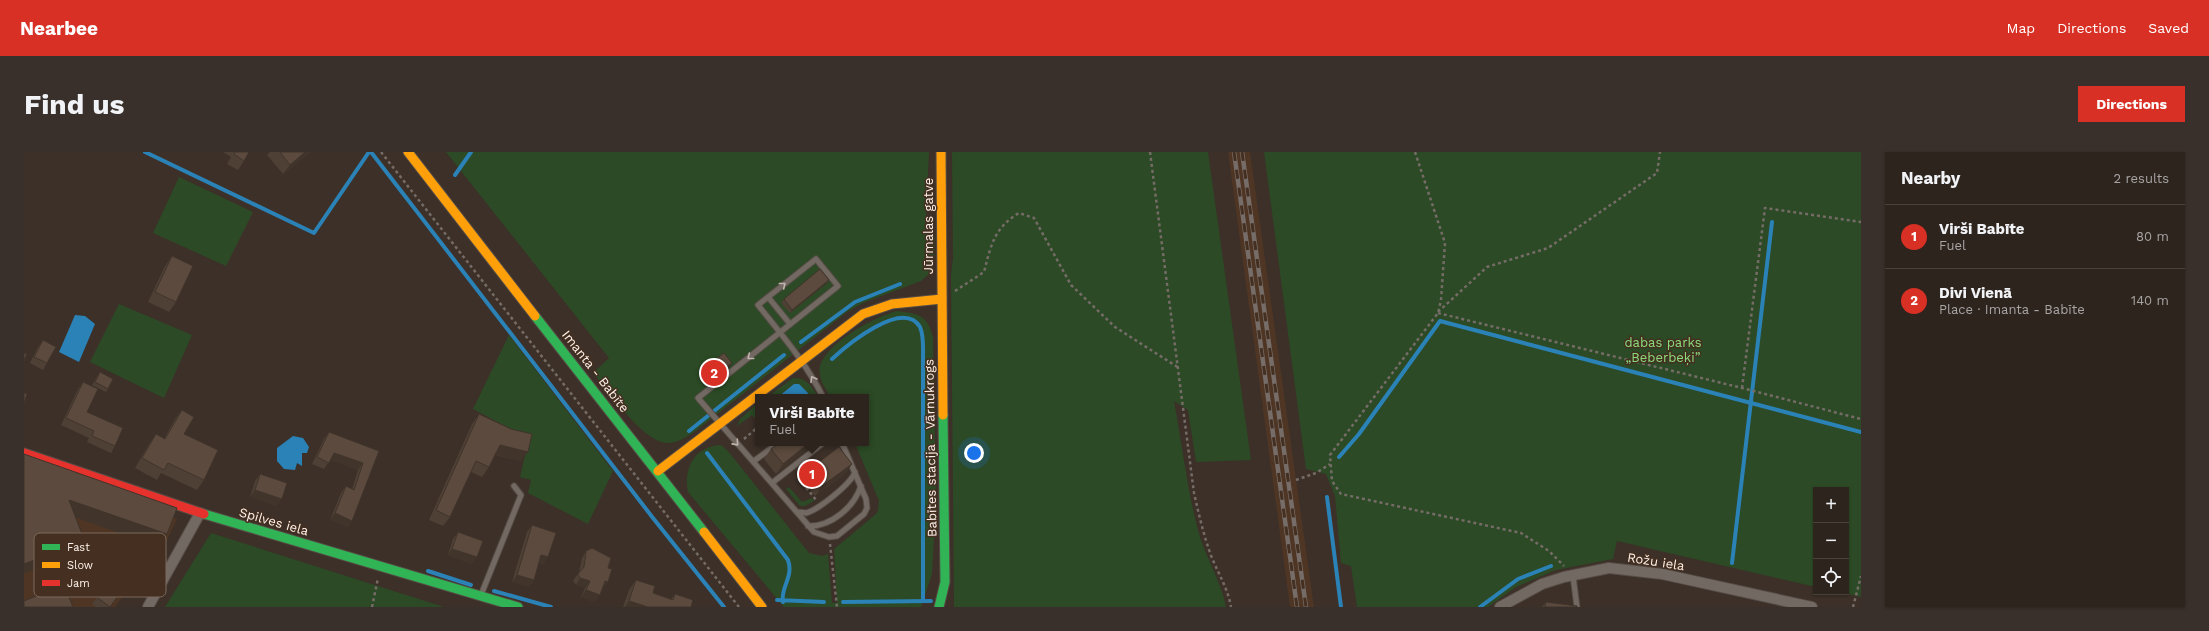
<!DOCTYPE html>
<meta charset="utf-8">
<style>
:root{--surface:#2d241e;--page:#39302b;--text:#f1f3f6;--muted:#a7a4a4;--line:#48413c;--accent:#d93025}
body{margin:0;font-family:"Work Sans",sans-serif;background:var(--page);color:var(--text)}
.controls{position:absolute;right:12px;bottom:12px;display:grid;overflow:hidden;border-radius:0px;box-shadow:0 1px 3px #0004}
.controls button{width:36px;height:36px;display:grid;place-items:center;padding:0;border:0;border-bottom:1px solid var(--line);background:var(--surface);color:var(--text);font:20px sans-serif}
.you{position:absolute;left:950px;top:301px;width:14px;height:14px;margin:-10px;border:3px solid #fff;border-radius:50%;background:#1a73e8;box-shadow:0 0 0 6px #1a73e833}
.badge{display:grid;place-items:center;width:26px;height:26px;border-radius:50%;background:var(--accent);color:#fff;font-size:13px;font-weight:700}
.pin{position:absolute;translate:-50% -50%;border:2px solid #fff;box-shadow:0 1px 4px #0006}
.popup{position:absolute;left:731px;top:242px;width:114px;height:52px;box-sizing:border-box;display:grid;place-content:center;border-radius:0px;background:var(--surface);filter:drop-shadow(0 1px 3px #0005);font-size:13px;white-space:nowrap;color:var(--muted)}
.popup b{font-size:15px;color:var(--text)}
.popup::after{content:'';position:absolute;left:50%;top:100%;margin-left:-8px;border:8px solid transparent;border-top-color:var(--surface)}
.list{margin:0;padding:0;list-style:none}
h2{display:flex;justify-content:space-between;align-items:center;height:52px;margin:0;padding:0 16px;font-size:17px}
h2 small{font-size:13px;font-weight:400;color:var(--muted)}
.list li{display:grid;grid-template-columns:26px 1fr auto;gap:12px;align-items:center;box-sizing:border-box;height:64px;padding:0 16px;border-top:1px solid var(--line)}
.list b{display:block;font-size:15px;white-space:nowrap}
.list p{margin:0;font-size:13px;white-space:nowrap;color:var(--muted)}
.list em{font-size:13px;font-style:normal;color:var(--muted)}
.icon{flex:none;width:22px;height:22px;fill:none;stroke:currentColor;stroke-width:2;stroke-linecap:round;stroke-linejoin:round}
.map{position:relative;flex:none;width:1837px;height:455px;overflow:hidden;border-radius:0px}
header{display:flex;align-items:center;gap:24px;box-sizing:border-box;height:56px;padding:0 20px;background:var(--accent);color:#fff}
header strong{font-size:19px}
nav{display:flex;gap:22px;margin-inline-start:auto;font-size:14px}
.intro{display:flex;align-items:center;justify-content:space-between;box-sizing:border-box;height:96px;padding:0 24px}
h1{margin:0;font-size:28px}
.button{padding:10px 18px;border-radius:0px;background:var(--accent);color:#fff;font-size:14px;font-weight:700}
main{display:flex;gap:24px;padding:0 24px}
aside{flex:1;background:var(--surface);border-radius:0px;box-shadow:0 1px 3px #0004}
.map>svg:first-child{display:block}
.built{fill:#4e3524}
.green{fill:#2c4a25}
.water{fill:#2b82b7}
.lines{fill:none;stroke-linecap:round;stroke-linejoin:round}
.stream{stroke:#2b82b7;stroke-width:4}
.lane-casing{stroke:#564c46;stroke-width:7}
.street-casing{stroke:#564c46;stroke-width:12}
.fast-casing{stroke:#564c46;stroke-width:11}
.slow-casing{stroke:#564c46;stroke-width:11}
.jam-casing{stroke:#564c46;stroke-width:11}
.path{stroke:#756c67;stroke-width:2.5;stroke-dasharray:3 3;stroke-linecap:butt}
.lane{stroke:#736963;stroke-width:5}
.street{stroke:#736963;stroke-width:10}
.fast{stroke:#30b455;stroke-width:9}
.slow{stroke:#ff9f0a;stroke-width:9}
.jam{stroke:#e5322d;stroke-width:9}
.rail-casing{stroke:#766d68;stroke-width:4.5}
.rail{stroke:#442f20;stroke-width:3;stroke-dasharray:9;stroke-linecap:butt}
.wall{fill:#4e4034}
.shaded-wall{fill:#40342b}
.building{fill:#5b4a3d;stroke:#40342b}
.oneway{stroke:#bfb4ae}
.labels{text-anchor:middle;stroke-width:3;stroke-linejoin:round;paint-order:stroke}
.street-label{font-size:13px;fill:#fdf2eb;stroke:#442f20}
.park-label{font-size:13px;fill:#89dc7b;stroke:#442f20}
.key{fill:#442f20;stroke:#7c6a5d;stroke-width:1}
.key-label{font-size:11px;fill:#fdf2eb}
</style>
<header>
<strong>Nearbee</strong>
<nav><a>Map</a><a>Directions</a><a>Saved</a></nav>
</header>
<div class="intro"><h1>Find us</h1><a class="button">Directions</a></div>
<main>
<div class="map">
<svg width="1837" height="455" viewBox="0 0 1837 455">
<rect width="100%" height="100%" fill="#3c3028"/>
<path class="built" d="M1204 0H1226L1290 455H1266Z
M0 315 153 367 121 434 99 444 91 455H0Z"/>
<path class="green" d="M422 0H905L901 81 911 84 910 112 906 121 897 129 839 151 823 160 673 278C664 284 653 292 642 291 617 288 586 240 569 221L585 206Z
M928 0H1184L1227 308 1172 310 1164 258 1150 249C1158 292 1163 336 1174 378 1181 405 1197 428 1202 455H930L927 123 929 107Z
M1240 0H1837V445L1815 440H1822V338H1792V435L1593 389 1589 407 1532 418 1492 435 1464 455H1333L1327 414 1317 411 1311 344 1302 322 1282 317Z
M155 25 229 60 202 114 129 81Z
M95 152 168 183 140 246 66 210Z
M873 159C895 162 902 162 909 184L912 348 908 422 897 455H760L664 340C659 316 671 294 697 293L704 299 785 401 798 404 804 402 808 451H813L810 397 852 362 854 358 855 349 831 291H842V245H807C803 239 797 231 796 223 790 196 852 164 873 159Z
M485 183 589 319 564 372 504 341 507 328 496 325 505 287 449 257Z
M769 226C782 225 788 234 794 245H783L784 241 770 232 754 245H743Z
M734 251V270L728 263 713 274 716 267Z
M765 335 778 350 788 346 790 349 781 354H776L762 337Z
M187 381 420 455H141Z"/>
<path class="water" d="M51 163 61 164 71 172 55 210 35 200Z
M770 232H775L784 241 783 245H754Z
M269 284 279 286 285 295 283 301H278V314L273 311 271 318 260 317 253 309V296Z"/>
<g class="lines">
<path class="stream" d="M121 0 290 81 345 0
M347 0 629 366 700 455
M431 23 447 0
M777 190 831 150 876 132
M808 207C822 194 879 146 896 175 900 184 899 197 899 206V449
M665 279 760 203
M683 301 764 408C770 425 756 436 759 450
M1315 305 1335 282 1416 169 1837 280
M1303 345 1317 455
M1708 411 1748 70
M404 419 447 433
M470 439 527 455
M753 448 800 450
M819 450 907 449
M1456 455 1494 427 1527 414"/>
<g class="lane-casing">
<path id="lane" d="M744 145 766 172
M799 245C782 211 758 183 734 153L792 107 814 134 674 246 790 380 805 385 813 384 840 362 843 356 842 347 818 291
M730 309 754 291
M748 331 799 291
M773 360C776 360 780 361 782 361 794 358 827 332 831 320
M784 374C807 375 830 355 837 334
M1549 424 1553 455
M457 443 497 343 490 334"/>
</g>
<g class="street-casing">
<path id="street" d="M124 455 176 361
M1476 455 1518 432 1540 425 1585 416 1638 422 1788 455"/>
</g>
<g class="fast-casing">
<path id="fast" d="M511 164 680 380
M180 362 494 455
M915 455 921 430 919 263"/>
</g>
<g class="slow-casing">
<path id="slow" d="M384 0 511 164
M917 0 919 263
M634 319 839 162 868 152 918 147
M680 380 738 455"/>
</g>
<g class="jam-casing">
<path id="jam" d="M0 301 180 362"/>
</g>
<path class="path" d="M357 0 715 455
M1126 0 1170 341C1175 363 1180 385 1188 406 1195 423 1204 437 1207 455
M1391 0 1421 91 1417 148 1414 161 1306 303 1308 329 1317 342 1497 381 1525 399 1540 414
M931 139 960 120C967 93 970 76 995 61L1010 66 1047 133 1091 175 1155 216
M1414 160 1463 115 1524 96 1633 21 1636 0
M1414 161 1718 236 1837 267
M1718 236 1741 56 1837 70
M720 287 734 275
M775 326 792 348
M1272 328 1292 321 1306 312
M806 392 813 455
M348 455 354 426
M1829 455 1837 424"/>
<use href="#lane" class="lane"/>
<use href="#street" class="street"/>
<use href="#fast" class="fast"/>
<use href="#slow" class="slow"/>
<use href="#jam" class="jam"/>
<g class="rail-casing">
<path id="rail" d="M1210 0 1273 455
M1218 0 1282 455"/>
</g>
<use href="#rail" class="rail"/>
</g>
<path class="wall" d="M199 0H225L220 9 214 18 203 12 207 5Z
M246 0H287L259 22 243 3Z
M148 104 152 150 145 160 124 150 141 114Z
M805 128 803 131 766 161 757 151 760 147Z
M19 188 23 211 19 218 6 211 14 195Z
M708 211 703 218 684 233 676 222 681 215Z
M76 220 84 237 82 240 68 233Z
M59 230 63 260 91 294 87 301 63 290 65 286 37 273 54 237Z
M158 258 160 282 180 328 173 338 137 321 133 328 111 316 125 292 132 282 140 287 151 267Z
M455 262 497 309 471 303 465 315 458 325 447 320 426 365 419 374 405 368 448 272Z
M305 280 355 299 328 369 324 375 306 368 317 341 322 334 328 337 334 318 306 308 300 317 288 312 300 287Z
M791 291 752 322 740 307 747 297Z
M828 312 821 322 791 344 779 327 786 317Z
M236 322 253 354 226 345 231 329Z
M508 373 520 412 515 411 510 428 505 435 488 430 503 380Z
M434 380 448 412 424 403 429 387Z
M562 399 584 416V430L579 436 571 450 557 445 561 436 552 433 549 429 555 420 558 406Z
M86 427 99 437 85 455H72L68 452Z
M612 428 629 441 647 447 651 442 667 455H599L605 438Z
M1522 450 1553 455H1518Z"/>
<path class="shaded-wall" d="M281 0H287L259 22 266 13Z
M805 128 803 131 766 161 768 158Z
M708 211 703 218 684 233 689 226Z
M785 291H791L752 322 759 312Z
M476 293 504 300 497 309 469 302Z
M310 301 339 311 334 318 305 308Z
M828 312 821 322 791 344 798 334Z
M231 338 258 347 253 354 226 345Z
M45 348 143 382 134 395 37 360Z
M311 361 328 369 324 375 306 368Z
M61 390 52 402 0 421V412Z
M428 397 453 405 448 412 424 403Z
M517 403 524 405 520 412 513 410Z
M493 423 510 428 505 435 488 430Z
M556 426 566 429 561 436 552 433Z
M581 429 584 430 579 436H577Z
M562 438 576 443 571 450 557 445Z
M605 449 624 455H601Z"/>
<path class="building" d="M211 0H225L220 9 210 2Z
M256 0H281L266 13Z
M148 104 169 114 152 150 131 140Z
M796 117 805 128 768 158 760 147Z
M19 188 32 195 23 211 10 205Z
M0 201 3 202 0 209Z
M700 201 708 211 689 226 681 215Z
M76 220 89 227 84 237 71 230Z
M59 230 74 237 63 260 99 276 91 294 68 284 70 279 42 266Z
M0 241 3 242 0 251Z
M158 258 170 265 160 282 194 298 180 328 144 311 140 318 118 306 132 282 141 287Z
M455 262 487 277 508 282 504 300 476 293 465 315 452 309 426 365 412 358Z
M305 280 355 299 328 369 311 361 322 334 330 338 339 311 310 301 305 311 293 305Z
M755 291H785L759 312 747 297Z
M815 295 828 312 798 334 786 317Z
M0 302 153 356 143 382 45 348 61 390 0 412Z
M236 322 263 331 258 347 231 338Z
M508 373 532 381 524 405 517 403 510 428 493 423Z
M434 380 459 389 453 405 428 397Z
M568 396 587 406 584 416 588 417 584 430 581 429 576 443 562 438 566 429 556 426 554 422 560 415 562 399Z
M86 427 99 437 86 455 73 445Z
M612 428 631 434 629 441 649 448 651 442 669 448 667 455H624L605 449Z
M40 433 49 455H0V449Z
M1522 450 1553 454V455H1521Z"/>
<defs><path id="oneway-chevron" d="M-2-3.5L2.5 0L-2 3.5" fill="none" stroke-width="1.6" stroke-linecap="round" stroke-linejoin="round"/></defs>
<g class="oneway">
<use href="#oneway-chevron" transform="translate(759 133) rotate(-39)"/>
<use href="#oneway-chevron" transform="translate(726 205) rotate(141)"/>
<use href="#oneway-chevron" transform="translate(789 227) rotate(-120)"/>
<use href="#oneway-chevron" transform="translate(712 291) rotate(48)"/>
</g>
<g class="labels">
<g class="street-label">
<text transform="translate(904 74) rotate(-90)" y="5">Jūrmalas gatve</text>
<text transform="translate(572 219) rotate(52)" y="5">Imanta - Babīte</text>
<text transform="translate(906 296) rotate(-91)" y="5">Babītes stacija - Vārnukrogs</text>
<text transform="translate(250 369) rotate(16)" y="5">Spilves iela</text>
<text transform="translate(1632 409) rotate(9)" y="5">Rožu iela</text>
</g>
<g class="park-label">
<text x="1639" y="195">dabas parks<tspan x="1639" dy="15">„Beberbeķi”</tspan></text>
</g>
</g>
<rect x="10" y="381" width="132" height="64" rx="6" class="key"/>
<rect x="18" y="392" width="18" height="6" fill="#30b455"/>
<rect x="18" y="410" width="18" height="6" fill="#ff9f0a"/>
<rect x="18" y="428" width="18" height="6" fill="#e5322d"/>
<g class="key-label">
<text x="43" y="399">Fast</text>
<text x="43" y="417">Slow</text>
<text x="43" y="435">Jam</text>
</g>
</svg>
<div class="controls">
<button>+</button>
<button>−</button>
<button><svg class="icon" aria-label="locate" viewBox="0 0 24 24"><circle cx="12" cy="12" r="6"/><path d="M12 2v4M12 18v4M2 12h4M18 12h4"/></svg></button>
</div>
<div class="you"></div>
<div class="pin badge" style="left:788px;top:322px">1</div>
<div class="popup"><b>Virši Babīte</b>Fuel</div>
<div class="pin badge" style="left:690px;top:221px">2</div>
</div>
<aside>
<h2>Nearby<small>2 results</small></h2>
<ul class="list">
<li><span class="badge">1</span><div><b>Virši Babīte</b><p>Fuel</p></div><em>80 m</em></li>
<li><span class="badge">2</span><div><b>Divi Vienā</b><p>Place · Imanta - Babīte</p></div><em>140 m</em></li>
</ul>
</aside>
</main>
